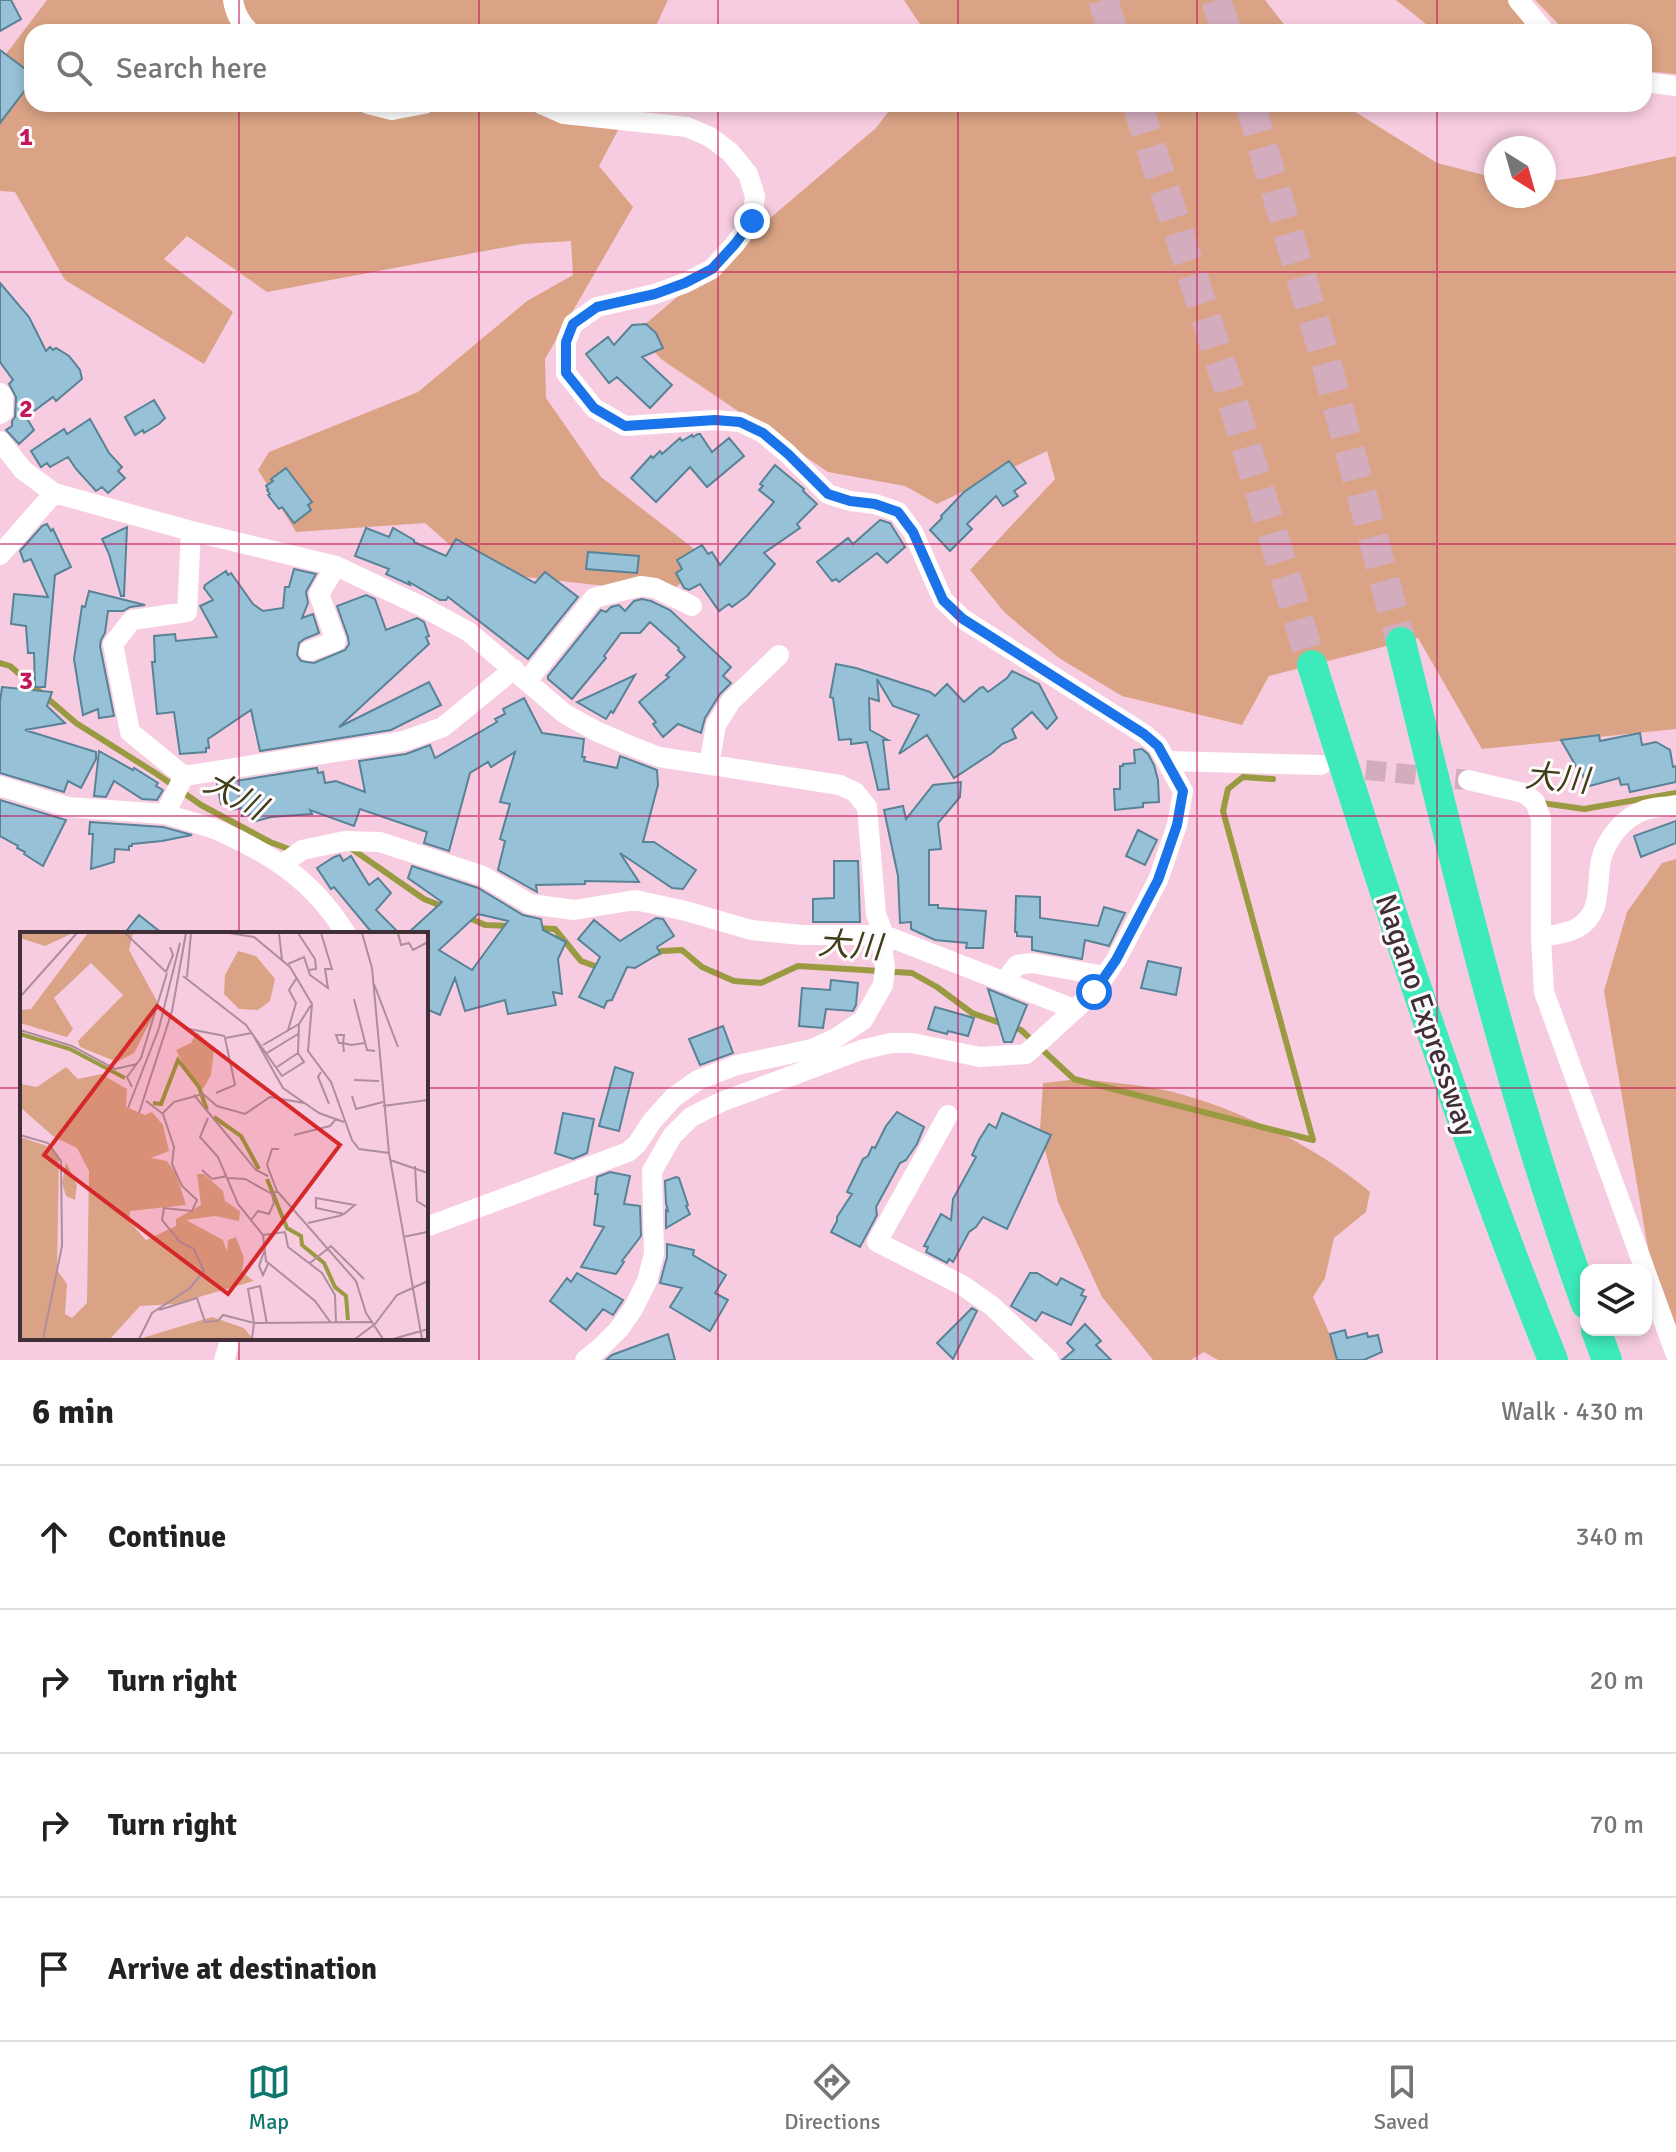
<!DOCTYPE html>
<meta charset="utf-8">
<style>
:root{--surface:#fff;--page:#f6f6f6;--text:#222;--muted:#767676;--line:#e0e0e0;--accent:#0f766e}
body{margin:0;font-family:Signika,"Noto Sans JP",sans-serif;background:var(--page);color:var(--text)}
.controls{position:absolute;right:24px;bottom:24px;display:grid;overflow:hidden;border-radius:16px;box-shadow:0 4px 12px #0003}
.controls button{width:72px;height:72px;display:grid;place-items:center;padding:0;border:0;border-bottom:2px solid var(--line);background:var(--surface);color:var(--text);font:40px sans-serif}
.compass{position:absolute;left:1484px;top:136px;width:72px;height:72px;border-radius:50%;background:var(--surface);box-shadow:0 4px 12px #0003;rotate:143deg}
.stop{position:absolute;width:24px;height:24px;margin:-18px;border:6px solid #1a73e8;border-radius:50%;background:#fff}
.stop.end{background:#1a73e8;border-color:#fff;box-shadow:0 2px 8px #0008}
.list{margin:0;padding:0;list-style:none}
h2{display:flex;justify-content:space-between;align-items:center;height:104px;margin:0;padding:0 32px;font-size:34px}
h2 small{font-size:26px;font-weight:400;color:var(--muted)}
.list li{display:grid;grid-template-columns:52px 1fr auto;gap:24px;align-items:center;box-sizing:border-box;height:144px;padding:0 32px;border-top:2px solid var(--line)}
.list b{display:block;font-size:30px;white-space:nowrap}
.list em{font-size:26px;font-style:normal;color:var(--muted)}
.icon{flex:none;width:44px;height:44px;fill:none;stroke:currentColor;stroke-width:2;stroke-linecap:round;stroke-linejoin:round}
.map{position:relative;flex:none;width:1676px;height:1360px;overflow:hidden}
.search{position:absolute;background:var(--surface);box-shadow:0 4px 12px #0003;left:24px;right:24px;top:24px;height:88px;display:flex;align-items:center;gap:20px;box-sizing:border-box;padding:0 28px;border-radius:24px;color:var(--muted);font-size:30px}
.sheet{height:680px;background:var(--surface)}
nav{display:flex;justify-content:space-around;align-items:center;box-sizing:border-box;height:112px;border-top:2px solid var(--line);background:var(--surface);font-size:22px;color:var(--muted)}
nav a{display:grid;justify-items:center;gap:4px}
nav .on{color:var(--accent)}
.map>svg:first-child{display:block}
.green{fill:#daa385}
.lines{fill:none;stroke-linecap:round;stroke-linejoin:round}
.stream{stroke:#999a41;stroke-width:6}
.building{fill:#96c1d7;stroke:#588296;stroke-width:2;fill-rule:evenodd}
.minor-tunnel{stroke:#d3adbe;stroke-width:20;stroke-dasharray:20 10;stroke-linecap:butt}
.highway-tunnel{stroke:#d3adbe;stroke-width:30;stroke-dasharray:30 15;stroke-linecap:butt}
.minor{stroke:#fff;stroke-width:20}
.highway{stroke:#3deaba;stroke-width:30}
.route{stroke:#1a73e8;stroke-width:10}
.grid{fill:none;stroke:#c2185b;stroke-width:2;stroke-opacity:0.55}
.labels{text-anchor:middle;stroke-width:6;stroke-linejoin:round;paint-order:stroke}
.street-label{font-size:30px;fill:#402f37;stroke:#fffafc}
.water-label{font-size:32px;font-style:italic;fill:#3e3e18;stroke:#fffafc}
.inset-river{fill:none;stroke:#999a41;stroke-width:4}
.inset-road{fill:none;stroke:#ae8d9c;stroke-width:2}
.view{fill:#d62828;fill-opacity:0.15;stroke:#d62828;stroke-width:4}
.inset-edge{fill:none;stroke:#402f37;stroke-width:4}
.grid-label{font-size:26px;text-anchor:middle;font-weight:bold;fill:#c2185b;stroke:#fffafc;stroke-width:6;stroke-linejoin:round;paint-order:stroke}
</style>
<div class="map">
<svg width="1676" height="1360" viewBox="0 0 1676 1360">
<rect width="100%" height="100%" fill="#f8cce0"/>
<path class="green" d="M47 0H668L653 32H32V104H632L599 166 633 207 545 359 546 398 601 477 711 562 667 593 481 572 425 523 296 532 258 470 269 452 418 392 527 301 573 275 571 241 522 244 267 292 187 236 164 259 233 312 204 364 65 280 15 192 0 191V62Z
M904 0H1265L1290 32H925Z
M1396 0H1513L1521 13 1527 32H1436Z
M1535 0H1676V74L1644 71V32H1566Z
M894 104H1346L1349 108 1437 163 1496 178V196H1544V182L1586 176 1676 156V729L1482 749 1418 638 1269 676 1242 725 1122 696 1059 658 1005 613 970 570 1055 479 1047 451 937 504 905 486 828 472 661 359 636 332 876 128Z
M1676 859V1360H1667L1604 991 1627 912 1662 863Z
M1080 1079C1114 1083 1151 1085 1184 1095 1247 1113 1320 1149 1370 1192L1366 1212 1334 1238 1325 1278 1313 1297 1338 1353V1360H1218L1204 1352 1191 1360H1153L1102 1297 1058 1202 1040 1129 1043 1083Z"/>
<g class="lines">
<path class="stream" d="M0 663 10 666 76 723 157 774 201 805 270 842 294 851
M1542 803 1584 809 1676 793
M352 849 424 899 444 907
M465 916 485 925 512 926
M535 928 555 929 581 961 603 969
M653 955 662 951 682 950 702 967 734 981 761 983 798 966 912 973 937 987 972 1013 1021 1030 1074 1079 1313 1140 1223 811 1228 789 1243 777 1273 779"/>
</g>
<path class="building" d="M0 0H11L21 19 0 31Z
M0 50 32 74V81L0 123Z
M0 283 29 317 46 351 50 347 53 350 56 348 69 356 80 370 82 379 56 401 53 397 26 417 34 430 19 444 6 430 12 426V421L15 417 16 397 9 384 13 380 0 362Z
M646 324 656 333 663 348 642 357 672 385 650 408 617 377 609 383 586 354 608 337 614 345 632 325Z
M154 400 165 418 159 424 144 433 143 430 135 435 125 417Z
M90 419 109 453 122 467 118 471 125 478 108 493 102 487 96 491 76 469 68 457 50 467 47 463 41 467 31 451 64 429 67 434Z
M698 434H700L712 452 729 438 744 456 707 487 690 467 656 502 631 478 651 456 653 458 660 451 662 454 680 438 682 441 692 435 693 437Z
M1009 461 1026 483 1014 491 1018 496 1003 506 996 496 967 524 972 529 950 551 930 530 942 518 941 516 964 492Z
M775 465 804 489 803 491 817 504 797 524 800 528 764 553 775 564 747 596 732 607 729 604 719 611 700 584 689 590 684 588 676 573 682 569 677 560 702 545 708 554 712 552 720 565 774 502 759 490 763 486 760 484Z
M286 468 312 502 308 505 311 510 294 523 282 507 279 509 268 495 270 494 267 490 268 489 266 486 273 481 271 479Z
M880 520 890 523 905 547 887 563 877 553 839 582 836 579 832 581 817 562 848 538 853 544Z
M47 524 51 531 53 529 71 567 55 575 45 687H35L34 653H28L26 626 11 624 14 594 48 597 31 559 24 562 20 551 42 526Z
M127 527 124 596H121L109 554 102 539Z
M366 528 389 537 393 528 414 540V542L446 556 456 539 535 583 545 572 578 597 528 659 448 597 446 600H440L409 582 410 585 386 574 389 569 355 556Z
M588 552 639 556 637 573 586 569Z
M294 569 316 574 306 592 308 603 302 618 313 614 319 633 304 639 299 643 297 655 301 661 314 663 345 650 349 644 348 637 337 606 366 595 375 599 386 630 417 618 424 622 429 636 426 637 429 644 339 727 429 682 441 705 391 730 260 751 251 710 208 739 209 748H206V752L180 754 174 712 157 714 152 662H155L154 636 175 634 176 641 217 637 200 606 213 600 204 588 205 585 226 571 228 575 231 573 253 604 263 611 283 608 285 587H289Z
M89 591 145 605 130 607 123 611H108L105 633 101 640 100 646 114 716 99 718 98 709 83 715 74 659 82 606 85 607Z
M642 599 651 601 670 610 731 667 723 676 731 683 720 694 705 718 701 733 678 724 663 737 653 724 656 722 639 702 669 677 666 675 685 657 678 650 679 648 650 622 640 633H621L604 656 606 658 572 699 548 679V676L601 610 606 612 611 607 619 605 625 611 634 601Z
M836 664 856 668 930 692 935 696 947 684 964 702 980 688 983 687 988 692 1007 678 1012 671 1039 684 1057 718 1047 729 1032 712 1012 729 1016 738 1002 744 992 753 954 778 927 735 899 754 919 715 893 706 877 679 879 701 869 698 870 730 888 740H883L889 789 878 790 867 742 851 744V739L839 740 833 698 830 697Z
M635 675 613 713 611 711 606 719 577 702Z
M2 687 52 692 47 706 65 723 25 730 96 752V759L81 788 68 781 64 792 0 773V702Z
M524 698 542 733 584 739 582 757H585L584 761 617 768 620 756 657 770 658 785 643 842H654L696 870 683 889 672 888 620 853 639 882 585 881V884L536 885 537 892 498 870 505 841 500 839 510 804 500 802 515 752 491 767 488 762 470 773 449 851 424 843 427 832 360 809 354 826 310 810 312 814 271 817 253 822 252 814 242 816 241 808 231 810 230 802 221 804 217 784 317 768 318 773 323 772 325 783 336 781 365 792 359 761 406 754 430 745 435 758 497 722 495 719 505 714 503 709Z
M1640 733 1642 745 1656 742 1670 750 1673 767 1676 766V782L1630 792 1628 784 1621 785 1619 778 1586 787 1581 768H1577L1561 740 1599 735 1600 741Z
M1142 749 1148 754 1154 765 1158 780 1159 802 1143 803V807L1115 810 1114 789H1120V766H1123V764L1135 763 1134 750Z
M99 751 133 770 134 768 155 781 158 783 156 786 163 790 157 800 142 799 114 781 106 797 94 796Z
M961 782 960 797 938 823 941 849 929 850V905H938V908L986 911 983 948H966L967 943 935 940 911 929V922L900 923 898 876 884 810 903 806 906 819 933 785Z
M0 800 66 820 43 866 24 854 25 852 17 848 18 846 0 836Z
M1676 821V843L1641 857 1634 836Z
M90 822 163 827 192 835 162 841 132 844V846H129V850L115 849 114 862 91 869 93 834H89Z
M1138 830 1157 840 1145 865 1126 856Z
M340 855 343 861 351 856 369 885 378 878 391 893 376 910 400 934H373L334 887 331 889 317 868 334 857Z
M834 861H858L860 922H813V899L834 898Z
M412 866 478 888 523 915 541 919 543 930 566 942 558 959 562 994 553 992 556 1005 508 1014 505 1000 465 1011 455 978 440 1015 426 1009V934H407L442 902 408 878ZM478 914 508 921 472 970 439 950Z
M1016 896 1040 897V918L1098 926 1104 907 1125 913 1109 946 1085 940 1082 959 1032 950V937L1017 936V932H1015Z
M139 915 163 934H124Z
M656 918 663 919 674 936 657 947 660 953 635 968 627 967 612 1000 607 1001 604 1008 579 997 600 957 578 939 594 920 620 941Z
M1148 961 1181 968 1176 995 1141 988Z
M831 980 858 983 856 1005 853 1011 826 1009 823 1028 799 1026 802 988 830 990Z
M988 989 1027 1005 1012 1042H1004Z
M935 1007 974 1018 968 1036 948 1031 947 1034 928 1029Z
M723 1026 733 1053 700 1065 689 1039Z
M615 1067 633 1073 619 1131 599 1126Z
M897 1112 924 1127 917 1144 906 1160 900 1163 876 1207 877 1215 860 1247 831 1232 837 1221V1217L852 1194 847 1192 863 1159 868 1156 872 1147 875 1148 886 1126Z
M563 1113 594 1119 587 1153 573 1159 555 1153Z
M1002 1113 1051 1135 1007 1229 983 1217 976 1227 969 1232 953 1262 949 1259 947 1263 926 1252 928 1247 924 1246 941 1214 951 1220 953 1199 976 1157 972 1155 979 1140 989 1124 996 1128Z
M610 1172 630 1176 624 1204 640 1206 641 1236 622 1261 624 1262 616 1274 581 1267 604 1227 594 1225 598 1194H595L597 1177Z
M676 1177 679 1178 688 1205 686 1206 690 1214 666 1228V1210L668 1211 666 1203 665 1181Z
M667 1244 694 1250 693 1255 726 1275 715 1293 728 1300 710 1331 670 1307 682 1288 660 1283 667 1257Z
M577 1273 623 1300 613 1315 603 1309 586 1330 550 1301 567 1278 571 1282Z
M1030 1273H1037L1057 1285 1061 1278 1084 1290 1081 1295 1086 1297 1071 1325 1042 1312 1036 1321 1011 1306Z
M972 1308 977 1311 953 1359 937 1343Z
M1085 1324 1101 1341 1096 1345 1111 1360H1062L1074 1350 1067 1343Z
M1345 1330 1347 1338 1367 1333 1368 1337 1378 1335 1382 1352 1364 1360H1337L1330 1334Z
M668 1334 675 1360H606L612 1355Z"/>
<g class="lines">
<path class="minor-tunnel" d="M1336 767 1468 780"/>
<path class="highway-tunnel" d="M1103 0 1113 32
M1216 0 1227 32
M1137 104 1229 389 1312 665
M1250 104 1325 358 1401 642"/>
<path class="minor" d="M233 0C235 13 240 23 250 32
M1518 0 1545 32
M1644 82 1676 86
M368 104 392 110 424 104
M541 104 564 114 687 127 710 137 730 152 748 174 755 196 752 221 735 244 712 269 685 283 655 294 597 307 573 324 566 342V373L594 408 625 426 715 420 740 422 763 433 788 454 828 494 850 501 875 504 898 512 913 532 943 600 963 619 1144 734 1158 746 1183 791 1177 825 1158 880 1116 960 1094 992 1026 1054 980 1057 912 1043H891L861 1050 721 1102 691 1117 672 1136 652 1171 654 1254 647 1281 633 1309 619 1329 600 1348 585 1360
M0 393 3 397V412L0 414
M0 441 23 470 54 493 191 531 336 566 423 607 469 632 565 714 596 731 626 744 659 757 840 785 855 792 867 807 876 914 884 935 882 945 885 968 883 985 863 1020 836 1038 812 1049 737 1065 698 1080 674 1097 653 1120 637 1144 628 1152 426 1227
M191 531 187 612 132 620 113 644 130 732 184 776 165 814C184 820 206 825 224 833 276 857 316 884 346 934
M0 555 54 493
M309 651 336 641 319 594 336 566
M527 681 594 598 641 586 655 588 692 606
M1167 761 1321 765
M709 765 716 725 731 701 779 655
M184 776 404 741 443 727 514 669
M1468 780 1524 793 1535 802 1541 818V937L1544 992 1645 1270
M0 786 68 807 165 814
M283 864 302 850 345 841 380 842 483 876 530 904 574 910 635 900 686 911 751 930 802 935H884L1074 1009
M1541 937C1553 935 1566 934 1577 928 1603 914 1596 884 1601 860 1606 839 1624 817 1645 810 1654 807 1666 807 1676 805
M1004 982 1017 965 1032 963 1105 976
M948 1115 877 1242 962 1285 992 1306 1049 1360
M1646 1273 1676 1355
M224 1360 231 1338"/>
<path class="highway" d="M1401 642C1455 864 1508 1088 1586 1304
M1312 665C1386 899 1461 1132 1553 1360
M1596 1330 1607 1360"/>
</g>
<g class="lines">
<path class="route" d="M752 221 735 244 712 269 685 283 655 294 597 307 573 324 566 342V373L594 408 625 426 715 420 740 422 763 433 788 454 828 494 850 501 875 504 898 512 913 532 943 600 963 619 1144 734 1158 746 1183 791 1177 825 1158 880 1116 960 1094 992"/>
</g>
<path class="grid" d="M239 0V32M479 0V32M718 0V32M958 0V32M1197 0V32M1437 0V32M239 104V934M479 104V1360M718 104V1360M958 104V1360M1197 104V1360M1437 104V1360M0 272H1676M0 544H1676M0 816H1676M0 1088H22M426 1088H1676M239 1338V1360"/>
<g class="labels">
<g class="street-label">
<text transform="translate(1426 1015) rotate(71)" y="10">Nagano Expressway</text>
</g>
<g class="water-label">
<text transform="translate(1557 778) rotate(5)" y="11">大川</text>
<text transform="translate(235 795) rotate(29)" y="11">大川</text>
<text transform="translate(850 945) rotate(4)" y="11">大川</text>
</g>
</g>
<g transform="translate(20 932)">
<rect width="408" height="408" fill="#f8cce0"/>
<path d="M0 1H53L25 14 0 6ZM68 1H113L109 18 139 73 114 121 97 130 60 115 58 109 103 63 71 31 34 66 53 97 47 105 0 91V78L11 77ZM218 19 236 24 255 47 250 69 238 78 219 77 204 62 205 43ZM177 100 194 117 191 143 183 157 169 144 156 118 171 111ZM46 135 58 147 81 142 107 157 106 175 125 183 132 180 143 193 149 219 131 226 147 229 156 242 166 273 110 279 109 289 126 308 156 294V287L181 273 177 242H184L203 259 205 269 220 279 219 289 195 284 166 288 203 308 207 320 208 308 216 305 224 326 222 340 234 349 155 372 120 374 90 407H0V205L30 215 39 226 37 338 47 352 45 382 52 386 67 371 69 239 57 216 34 205 0 175V152L17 155ZM46 230 57 253 55 268 46 264 42 251ZM192 385 224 396 233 407H119Z" fill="#daa385"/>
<path class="inset-river" d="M0 102 50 117 105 146M133 171 141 172 158 128 179 155 187 178M194 185 221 204 239 237M247 247 267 296 281 304 282 313 304 331 315 355 326 364 328 388"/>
<path class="inset-road" d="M105 1 146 40M209 1 234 5 270 35 292 72 288 119 311 150 332 208 339 217 369 221 402 407M259 1 262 28M278 1 295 27 296 37 289 38M342 1 352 36 369 221M378 1 381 13 389 11 393 18 408 10M268 32 284 25 290 43 308 56 305 37H312L301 1M146 40 153 23 150 15M163 44 226 93 262 144 284 130 278 121 279 92 291 73M167 45 171 1M354 52 378 115M0 65 57 1M334 67 347 118 355 119M169 97 205 104M0 98 52 114 95 137 117 132M268 98 276 71 269 58 276 47M233 103 263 156 299 181 324 190M243 113 279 92M324 120 323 111 324 103H316L319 111H323L331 113 345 111M247 121 278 102M257 135 278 121M301 140 298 145 309 172M334 148 359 149M112 155 107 145 121 126 147 41M196 161 215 153 205 106 232 101M174 163 236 238 248 244M332 164 336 177 363 170M363 174 408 168M108 176 139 96 160 11M119 181 152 79 166 1M143 181 154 170 183 162 197 174 225 182 250 165 284 171M188 186 180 205 198 225 218 272 243 303 246 329 295 369 311 391M0 203 28 211 41 229 42 314 23 407M274 203 310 194 316 187M370 228 408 241M395 234 397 269 408 276M182 238 192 247 207 244M207 246 225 247 252 262M257 259 336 349 346 381 363 407M231 288 238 279 249 282 254 271 252 262 257 259 247 233 252 217H259M288 291 319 284 324 282 335 273 296 266V276L324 282M243 303 265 300 268 315 302 341 315 363 316 390M383 305 407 300M245 317 239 334 243 343 248 332M290 331 311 314 344 347M139 378 177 366 185 390 198 389 203 383 234 391 228 357 240 354 247 392M119 407 132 381 169 357 184 339 174 317 160 310 142 288 144 276 172 279 177 268 162 254 152 232 154 215 143 182 126 169M232 407 234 391 353 390M335 407 355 392 377 363 408 349M373 407 408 397"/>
<path class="view" d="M137 74 320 213 208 362 24 223Z"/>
<rect width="408" height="408" class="inset-edge"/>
</g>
<g class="grid-label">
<text x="26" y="145">1</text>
<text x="26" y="417">2</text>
<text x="26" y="689">3</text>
</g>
</svg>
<div class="controls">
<button><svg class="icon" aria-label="layers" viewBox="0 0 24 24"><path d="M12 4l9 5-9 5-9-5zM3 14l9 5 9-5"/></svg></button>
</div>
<svg class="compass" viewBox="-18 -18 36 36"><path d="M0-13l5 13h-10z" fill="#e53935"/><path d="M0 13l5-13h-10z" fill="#767676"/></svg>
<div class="stop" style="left:1094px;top:992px"></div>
<div class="stop end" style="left:752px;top:221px"></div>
<div class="search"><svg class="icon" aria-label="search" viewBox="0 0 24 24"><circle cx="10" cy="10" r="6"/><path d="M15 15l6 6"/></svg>Search here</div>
</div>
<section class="sheet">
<h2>6 min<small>Walk · 430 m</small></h2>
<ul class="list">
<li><svg class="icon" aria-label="ahead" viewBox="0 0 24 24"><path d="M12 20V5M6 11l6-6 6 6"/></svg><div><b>Continue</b></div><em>340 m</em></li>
<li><svg class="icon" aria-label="right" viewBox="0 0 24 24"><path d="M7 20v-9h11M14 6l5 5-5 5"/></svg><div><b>Turn right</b></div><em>20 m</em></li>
<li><svg class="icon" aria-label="right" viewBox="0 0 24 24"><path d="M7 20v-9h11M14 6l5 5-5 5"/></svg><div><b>Turn right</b></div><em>70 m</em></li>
<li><svg class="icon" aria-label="arrive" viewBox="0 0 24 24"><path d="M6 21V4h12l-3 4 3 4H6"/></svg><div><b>Arrive at destination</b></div></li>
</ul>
</section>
<nav>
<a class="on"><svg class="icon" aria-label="map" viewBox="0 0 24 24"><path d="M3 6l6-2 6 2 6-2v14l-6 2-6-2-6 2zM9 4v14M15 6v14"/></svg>Map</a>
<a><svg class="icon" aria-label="directions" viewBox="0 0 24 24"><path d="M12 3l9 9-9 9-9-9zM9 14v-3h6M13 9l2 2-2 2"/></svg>Directions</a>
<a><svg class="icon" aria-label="saved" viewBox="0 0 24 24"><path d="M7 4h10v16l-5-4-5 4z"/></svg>Saved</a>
</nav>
